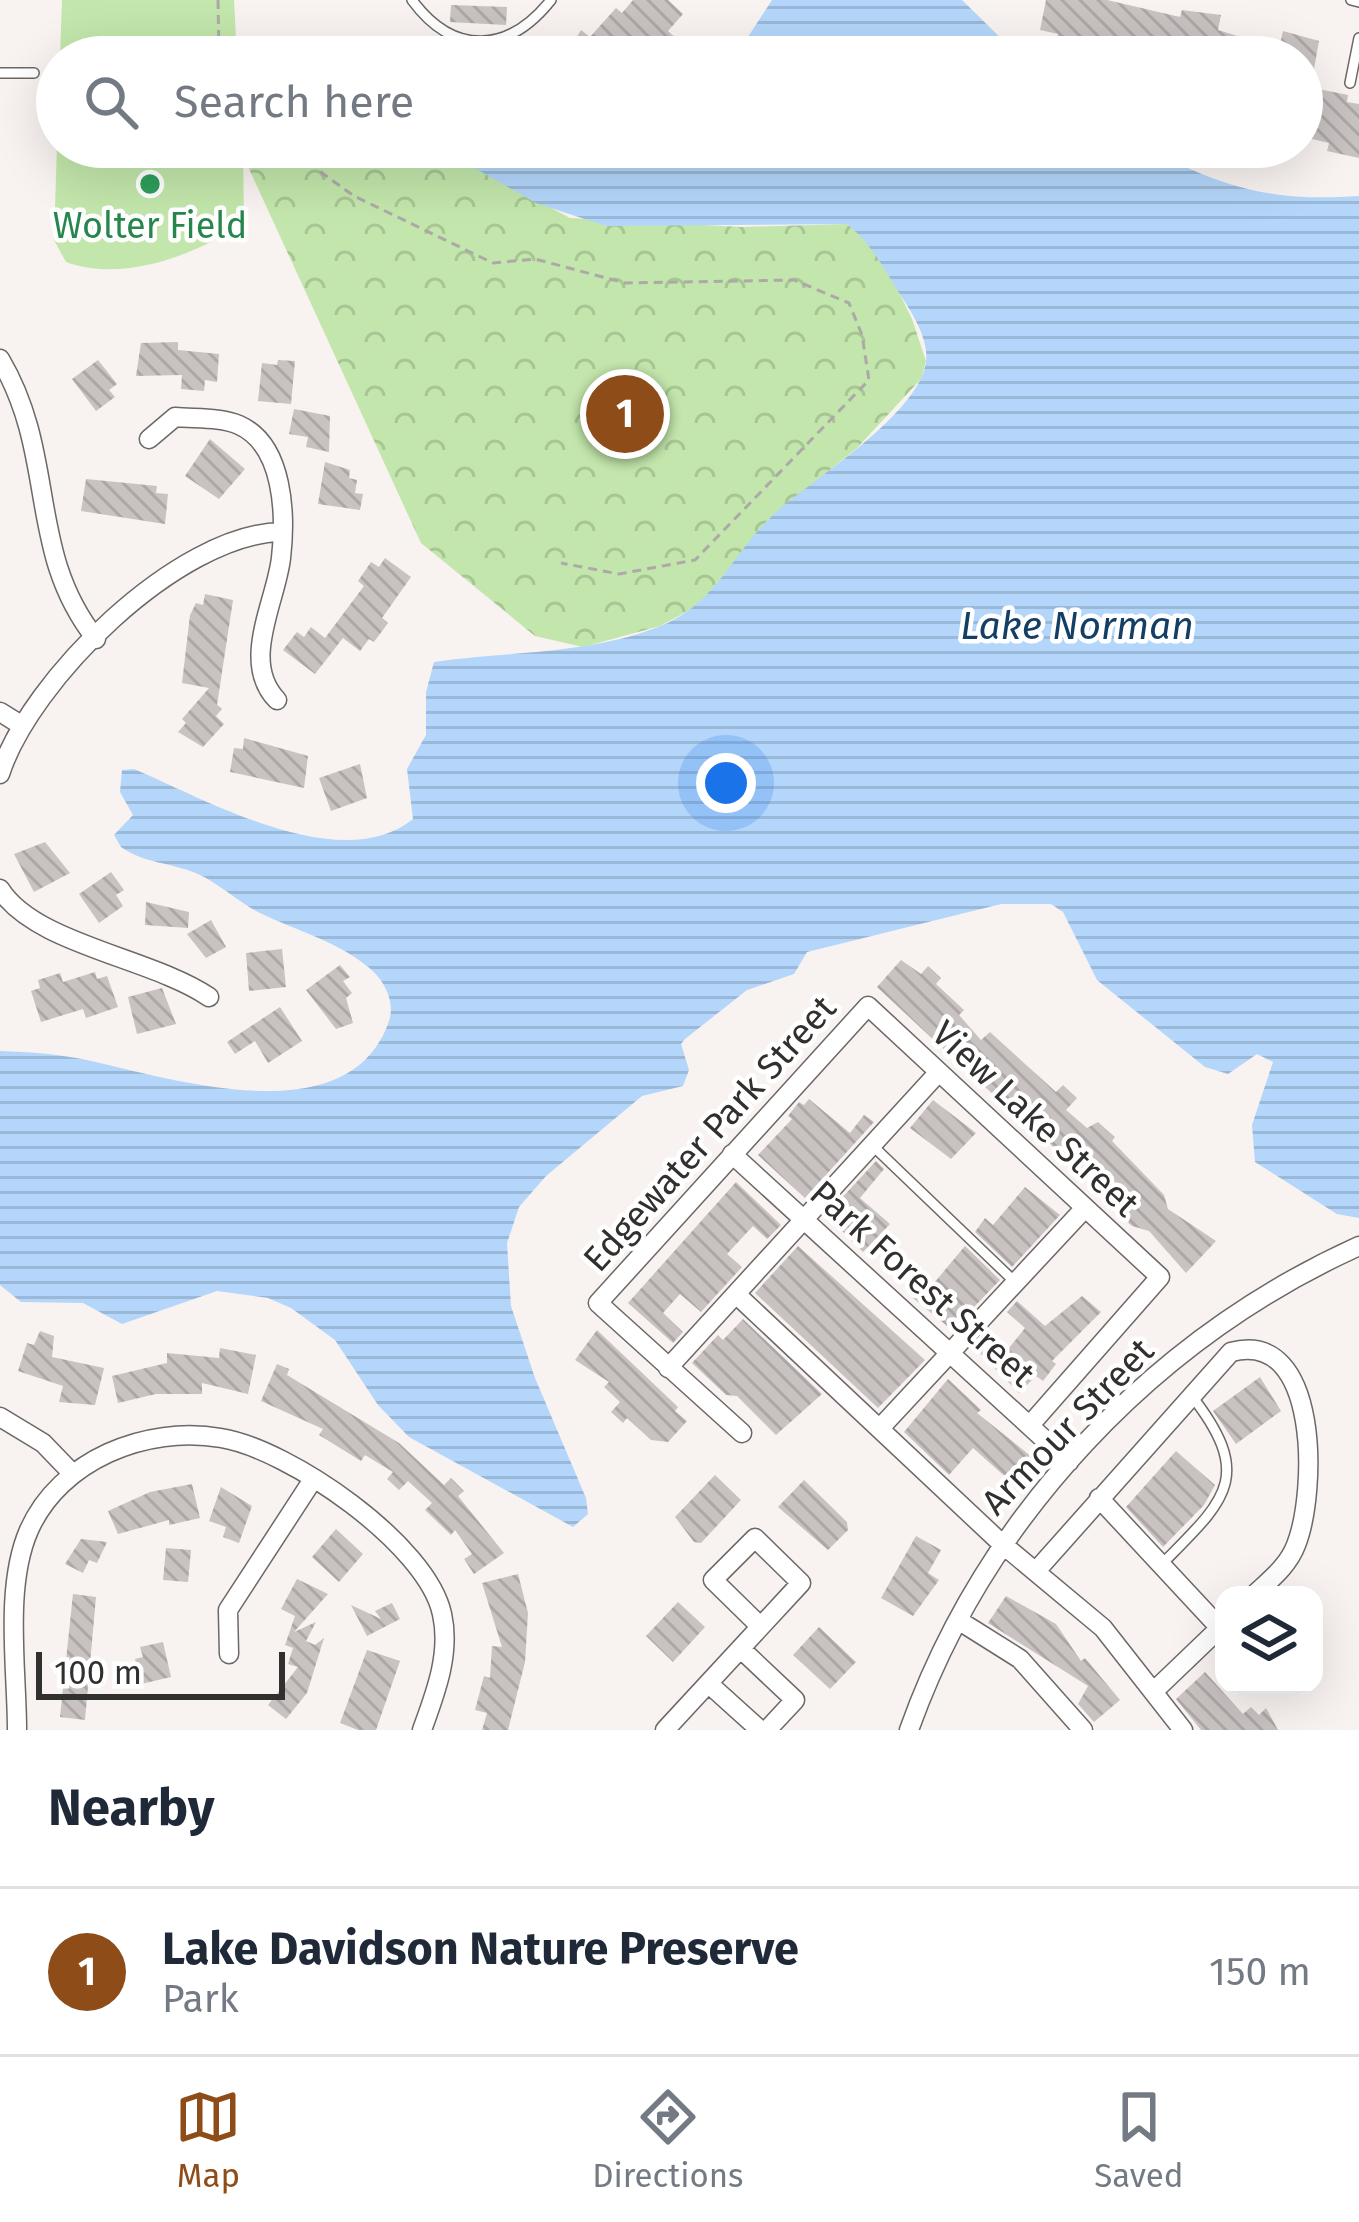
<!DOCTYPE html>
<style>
:root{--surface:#fff;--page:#f2f2f3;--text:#1f2937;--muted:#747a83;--line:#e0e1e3;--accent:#8e4c19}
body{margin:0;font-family:"Fira Sans",sans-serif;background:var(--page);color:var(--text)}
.controls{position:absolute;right:36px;bottom:36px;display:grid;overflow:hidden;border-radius:24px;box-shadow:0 12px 48px #0002}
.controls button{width:108px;height:108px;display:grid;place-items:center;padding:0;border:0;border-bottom:3px solid var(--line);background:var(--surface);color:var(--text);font:60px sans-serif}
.scale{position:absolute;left:36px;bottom:30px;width:249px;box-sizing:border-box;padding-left:12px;border:6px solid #32302f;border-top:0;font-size:33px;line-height:42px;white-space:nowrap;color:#32302f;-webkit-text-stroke:9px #fff;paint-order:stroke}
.you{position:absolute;left:726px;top:783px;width:42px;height:42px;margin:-30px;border:9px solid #fff;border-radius:50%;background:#1a73e8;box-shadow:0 0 0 18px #1a73e833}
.badge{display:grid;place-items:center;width:78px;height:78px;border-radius:50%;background:var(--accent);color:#fff;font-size:39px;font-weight:700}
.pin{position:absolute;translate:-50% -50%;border:6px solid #fff;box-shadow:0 3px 12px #0006}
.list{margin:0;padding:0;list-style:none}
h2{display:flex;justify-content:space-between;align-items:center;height:156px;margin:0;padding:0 48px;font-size:51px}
h2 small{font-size:39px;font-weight:400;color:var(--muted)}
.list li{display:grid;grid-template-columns:78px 1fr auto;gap:36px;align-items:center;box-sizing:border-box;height:168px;padding:0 48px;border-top:3px solid var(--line)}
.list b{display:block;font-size:45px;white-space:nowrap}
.list p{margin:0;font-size:39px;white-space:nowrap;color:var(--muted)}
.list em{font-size:39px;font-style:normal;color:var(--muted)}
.icon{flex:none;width:66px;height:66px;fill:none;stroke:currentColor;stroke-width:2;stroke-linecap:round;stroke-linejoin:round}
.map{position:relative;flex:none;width:1359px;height:1730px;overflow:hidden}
.search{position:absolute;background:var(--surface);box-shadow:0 12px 48px #0002;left:36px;right:36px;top:36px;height:132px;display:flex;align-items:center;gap:30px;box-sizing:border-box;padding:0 42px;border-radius:66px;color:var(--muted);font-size:45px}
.sheet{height:324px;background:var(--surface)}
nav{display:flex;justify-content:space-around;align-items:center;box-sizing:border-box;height:168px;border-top:3px solid var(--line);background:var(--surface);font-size:33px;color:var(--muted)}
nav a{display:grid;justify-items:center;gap:6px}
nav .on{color:var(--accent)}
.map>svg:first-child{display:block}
.park{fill:url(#park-crowns)}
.pitch{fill:#c2e6ab}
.water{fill:url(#water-rules)}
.building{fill:url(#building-back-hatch)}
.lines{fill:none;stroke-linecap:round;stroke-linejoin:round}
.service-casing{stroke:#6d6866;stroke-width:12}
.minor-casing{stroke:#6d6866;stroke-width:21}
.path{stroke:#aea9a8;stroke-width:3;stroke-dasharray:9 6;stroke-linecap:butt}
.service{stroke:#fff;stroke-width:9}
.minor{stroke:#fff;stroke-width:18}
.leisure-dot{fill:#2e9e5b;stroke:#fff;stroke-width:4.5}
.labels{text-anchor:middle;stroke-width:9;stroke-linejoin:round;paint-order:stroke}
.leisure-label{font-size:36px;fill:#27864d;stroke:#fff}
.street-label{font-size:36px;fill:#32302f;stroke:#fff}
.water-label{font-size:39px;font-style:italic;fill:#143f65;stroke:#fff}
</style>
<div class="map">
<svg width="1359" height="1730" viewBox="0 0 1359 1730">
<defs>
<pattern id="park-crowns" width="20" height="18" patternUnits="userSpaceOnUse" patternTransform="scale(3)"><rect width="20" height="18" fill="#c2e6ab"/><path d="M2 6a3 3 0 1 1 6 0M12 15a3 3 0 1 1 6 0" fill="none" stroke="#a7c693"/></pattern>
<pattern id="water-rules" width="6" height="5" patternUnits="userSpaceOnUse" patternTransform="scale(3)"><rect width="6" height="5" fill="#b3d6fa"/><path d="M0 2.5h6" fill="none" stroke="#9ab8d7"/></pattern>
<pattern id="building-back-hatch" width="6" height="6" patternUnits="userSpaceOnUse" patternTransform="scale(3)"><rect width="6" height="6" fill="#c8c2c1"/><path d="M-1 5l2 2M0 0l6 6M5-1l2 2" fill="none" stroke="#aca7a6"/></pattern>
</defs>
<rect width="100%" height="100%" fill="#f8f2f0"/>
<path class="park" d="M239 147H438L570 218 741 227 847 224 868 241 888 270 912 319 926 361 921 379 857 448 769 519 699 605 660 626 583 647 535 636 421 543Z"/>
<path class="pitch" d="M62 0H234L237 57H60Z
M57 145 243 147 244 222C197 255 123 283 66 262L54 240Z"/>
<path class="water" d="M772 0H962L1020 57H735Z
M438 147H1146C1222 188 1272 202 1359 196V1218L1337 1214 1255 1162 1252 1125 1273 1062 1257 1054 1228 1074 1205 1067 1097 980 1063 912 1051 904H1001L807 952 794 974 747 990 685 1039 681 1044 689 1070 683 1086 642 1096 546 1176 519 1207 507 1243 511 1306 535 1378 586 1498 588 1514 573 1527 409 1437 378 1405 335 1340 291 1308 268 1298 217 1291 122 1324 83 1303 21 1302 0 1285V1051C30 1052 61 1054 91 1061 173 1079 350 1136 389 1021 396 1001 383 978 367 966 336 941 295 930 260 913 238 902 220 884 198 874 173 863 143 863 121 847L114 835 133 815 120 792 122 770 134 769C207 800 341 877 413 819L407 769 426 735V692L434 662C509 651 586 655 658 627 716 605 731 554 773 515 812 479 918 416 926 362 929 340 913 314 901 296 883 268 873 245 847 224L606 226 536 203Z"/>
<path class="building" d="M633 0H668L683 14 668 31 678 40 663 57H565L581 30 590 37 616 8 622 13Z
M1046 0H1107L1180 17 1182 10 1221 15 1218 30 1279 49 1283 31 1319 41 1308 102 1302 101V57L1132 52 1131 57H1070L1072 50 1055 46 1058 34 1040 30Z
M451 5 507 7 506 25 450 22Z
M1318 89 1348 95 1347 102 1359 104V158L1327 151 1329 143 1308 138Z
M178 342V350L219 354 217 382 205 380 204 391 181 389 182 375 136 376 141 343Z
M98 360 117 384 109 390 115 397 96 411 72 379Z
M278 360 295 361 291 404 258 401 262 363 277 365Z
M294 409 330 416 329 452 306 447 308 437 289 434Z
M210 439 245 469 219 499 185 476Z
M325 462 350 470 349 478 357 480 355 493 363 494 360 510 318 504Z
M86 479 157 486 156 493 168 494 165 524 81 511Z
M385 558 411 577 382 618 388 623 374 642 369 639 360 651 343 638 315 674 283 650 297 632 304 637 311 627 325 638 364 586 358 581 371 562 379 567Z
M205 594 233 600 217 705 222 709 216 716 224 724 203 747 178 732 186 723 182 719 209 688 182 683 190 615 196 603 203 605Z
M244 738 308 756 304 788 230 772 234 748 243 749Z
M360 764 367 798 331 811 319 778Z
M45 842 70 873 34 892 14 854Z
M111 872 124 890 116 895 123 906 99 923 79 894Z
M146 902 189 912 188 928 145 925Z
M211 920 226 947 206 958 187 934Z
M282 949 286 987 249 991 246 953Z
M901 960 921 974 928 966 941 978 936 984 964 1010 959 1015 981 1040 990 1032 1056 1092 1063 1085 1077 1098 1066 1110 1087 1128 1098 1122 1115 1137 1112 1141 1164 1195 1168 1209 1216 1241 1186 1273 1149 1231 1132 1226 1116 1212 1121 1206 961 1066 974 1050 966 1043 951 1056 877 987Z
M340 965 350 977 343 981 352 993 346 998 353 1023 336 1029 306 990Z
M95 972 97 979 107 976 118 1007 86 1018 83 1009 41 1022 31 991 40 988 38 980 60 973 63 982Z
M162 988 176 1024 137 1034 128 997Z
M280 1007 302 1041 268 1063 255 1041 235 1054 227 1042Z
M809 1099 850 1133 864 1115 874 1122 805 1198 758 1155 792 1119 788 1116 799 1102 804 1105Z
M933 1100 976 1133 951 1159 910 1128Z
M876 1161 884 1169 860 1198 890 1224 863 1252 826 1215Z
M736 1182 781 1225 767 1239 753 1226 727 1254 742 1267 701 1312 680 1294 663 1313 683 1332 673 1343 628 1303Z
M1025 1187 1060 1215 1012 1267 975 1232 985 1218 993 1225Z
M798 1246 925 1360 878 1408 755 1293Z
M965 1246 1000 1280 952 1330 913 1298 934 1283Z
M1082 1296 1101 1312 1052 1361 1056 1364 1043 1381 1036 1376 1019 1393 974 1347 986 1334 1005 1353 1025 1328 1007 1312 1017 1301 1045 1326Z
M743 1319 822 1394 776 1435 737 1396 726 1395 692 1363 718 1335 723 1340Z
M597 1330 678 1407 675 1411 687 1421 668 1442 651 1440 627 1418 623 1423 611 1412 620 1402 604 1387 609 1382 575 1360Z
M40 1331 54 1336 52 1357 104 1368 95 1405 59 1402 63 1386 18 1371 27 1343 34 1345Z
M220 1348 256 1355 248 1394 202 1383V1394H156L118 1403 112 1376 167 1363V1353L219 1358Z
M277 1364 289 1369 287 1375 399 1443 444 1485 451 1478 464 1491 458 1496 504 1553 474 1574 464 1559 472 1554 455 1530 451 1535 425 1510 432 1503 408 1481 399 1490 387 1479 393 1472 365 1455 361 1461 319 1435 323 1429 261 1401Z
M1260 1377 1281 1411 1236 1444 1213 1411Z
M948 1379 981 1410 977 1413 1032 1457 1010 1481 973 1448 949 1475 904 1432Z
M1176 1451 1215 1485 1204 1505 1163 1547 1126 1507Z
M715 1475 741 1500 701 1543 694 1542 675 1517Z
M804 1480 847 1522 848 1530 828 1550 778 1507Z
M192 1484 200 1518 169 1525V1520L118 1534 108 1511 150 1492Z
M221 1487 252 1506 239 1543 223 1537 226 1527 209 1521Z
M336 1529 363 1554 339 1582 312 1557Z
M916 1536 941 1550 928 1573 939 1580 913 1616 881 1598Z
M81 1539 107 1542 97 1563 89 1560 83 1573 65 1564Z
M166 1548 191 1550 188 1582 163 1580Z
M518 1574 528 1613 525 1662 508 1730H482L487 1713 475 1710 484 1676 490 1678 492 1646 502 1647 482 1583Z
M297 1579 328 1594 294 1632 316 1622 306 1641 315 1645 324 1638 307 1693 286 1719 268 1705 298 1667 288 1664 293 1648 285 1645 295 1616 281 1609Z
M73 1594 96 1597 85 1720 60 1717Z
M1006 1596 1056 1624 1081 1661 1085 1658 1120 1700 1094 1722 1078 1704 1088 1686 988 1623Z
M678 1602 705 1627 673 1662 646 1636Z
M392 1603 400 1619 367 1636 351 1605 381 1619 375 1611Z
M819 1627 856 1662 830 1689 793 1655Z
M163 1642 171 1677 141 1684 135 1659 143 1657 140 1647Z
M367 1650 400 1661 376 1730H358L340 1723Z
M1205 1672 1243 1714 1251 1707 1259 1715 1266 1708 1278 1730H1201L1176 1699Z"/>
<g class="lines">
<g class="service-casing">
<path id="service" d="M412 0C454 57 509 53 551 0
M1351 0 1359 2
M0 73H34
M1350 83 1359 38
M874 1147 1016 1283
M1161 1565C1224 1501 1256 1478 1191 1395"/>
</g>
<g class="minor-casing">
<path id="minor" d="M0 359C58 457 26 551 96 639
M149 439 175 417C195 419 221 417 239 425 284 445 286 515 281 558 276 602 240 662 277 700
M0 712 21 725
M0 774C30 680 178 534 281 532
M0 889C34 944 152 958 209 997
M732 1154 1069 1462
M737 1295 1001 1543 1103 1628 1183 1730
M668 1368 937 1074
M0 1417 43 1443 71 1472
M881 1427 1084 1209
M742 1433 598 1303 868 1006 1160 1277 1030 1425
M1099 1498 1220 1628
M1037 1570 1231 1352C1320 1328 1317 1492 1296 1545 1288 1566 1271 1579 1254 1595
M958 1620 1020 1659 1083 1730
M741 1649 795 1700 767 1730
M229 1654 228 1610 312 1481
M709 1684 760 1730
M1153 1692 1224 1624
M17 1730C17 1669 4 1587 29 1530 60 1460 146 1425 221 1438 289 1449 427 1544 442 1614 451 1654 435 1694 422 1730
M665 1730 801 1583 755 1538 713 1580 760 1626
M909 1730C985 1517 1153 1339 1359 1246"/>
</g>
<path class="path" d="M218 0 219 57
M303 147 322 173 354 196 493 263 535 259 625 283 794 280 849 303 862 335 869 380 695 560 619 574 561 563"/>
<use href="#service" class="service"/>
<use href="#minor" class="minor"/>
</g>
<circle class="leisure-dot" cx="150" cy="184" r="12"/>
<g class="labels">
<g class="leisure-label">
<text x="150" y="238">Wolter Field</text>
</g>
<g class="street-label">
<text transform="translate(1036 1118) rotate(43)" y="13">View Lake Street</text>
<text transform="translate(709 1133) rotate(-48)" y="13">Edgewater Park Street</text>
<text transform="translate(923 1283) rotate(42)" y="13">Park Forest Street</text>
<text transform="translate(1067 1426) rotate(-46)" y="13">Armour Street</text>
</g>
<g class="water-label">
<text x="1077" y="639">Lake Norman</text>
</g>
</g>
</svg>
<div class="controls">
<button><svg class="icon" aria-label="layers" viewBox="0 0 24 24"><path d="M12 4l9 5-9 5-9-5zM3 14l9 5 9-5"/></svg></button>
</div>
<div class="scale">100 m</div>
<div class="you"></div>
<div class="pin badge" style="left:625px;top:414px">1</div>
<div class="search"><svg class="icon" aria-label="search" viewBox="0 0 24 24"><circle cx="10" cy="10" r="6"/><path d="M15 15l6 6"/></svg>Search here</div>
</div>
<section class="sheet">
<h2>Nearby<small></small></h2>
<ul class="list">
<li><span class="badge">1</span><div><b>Lake Davidson Nature Preserve</b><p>Park</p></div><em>150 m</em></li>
</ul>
</section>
<nav>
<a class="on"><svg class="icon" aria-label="map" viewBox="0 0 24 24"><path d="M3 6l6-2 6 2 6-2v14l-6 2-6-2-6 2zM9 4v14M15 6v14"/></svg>Map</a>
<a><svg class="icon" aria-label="directions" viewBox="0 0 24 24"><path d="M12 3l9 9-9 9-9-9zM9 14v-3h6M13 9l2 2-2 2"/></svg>Directions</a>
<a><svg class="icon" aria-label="saved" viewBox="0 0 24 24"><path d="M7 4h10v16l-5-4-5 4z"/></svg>Saved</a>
</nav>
